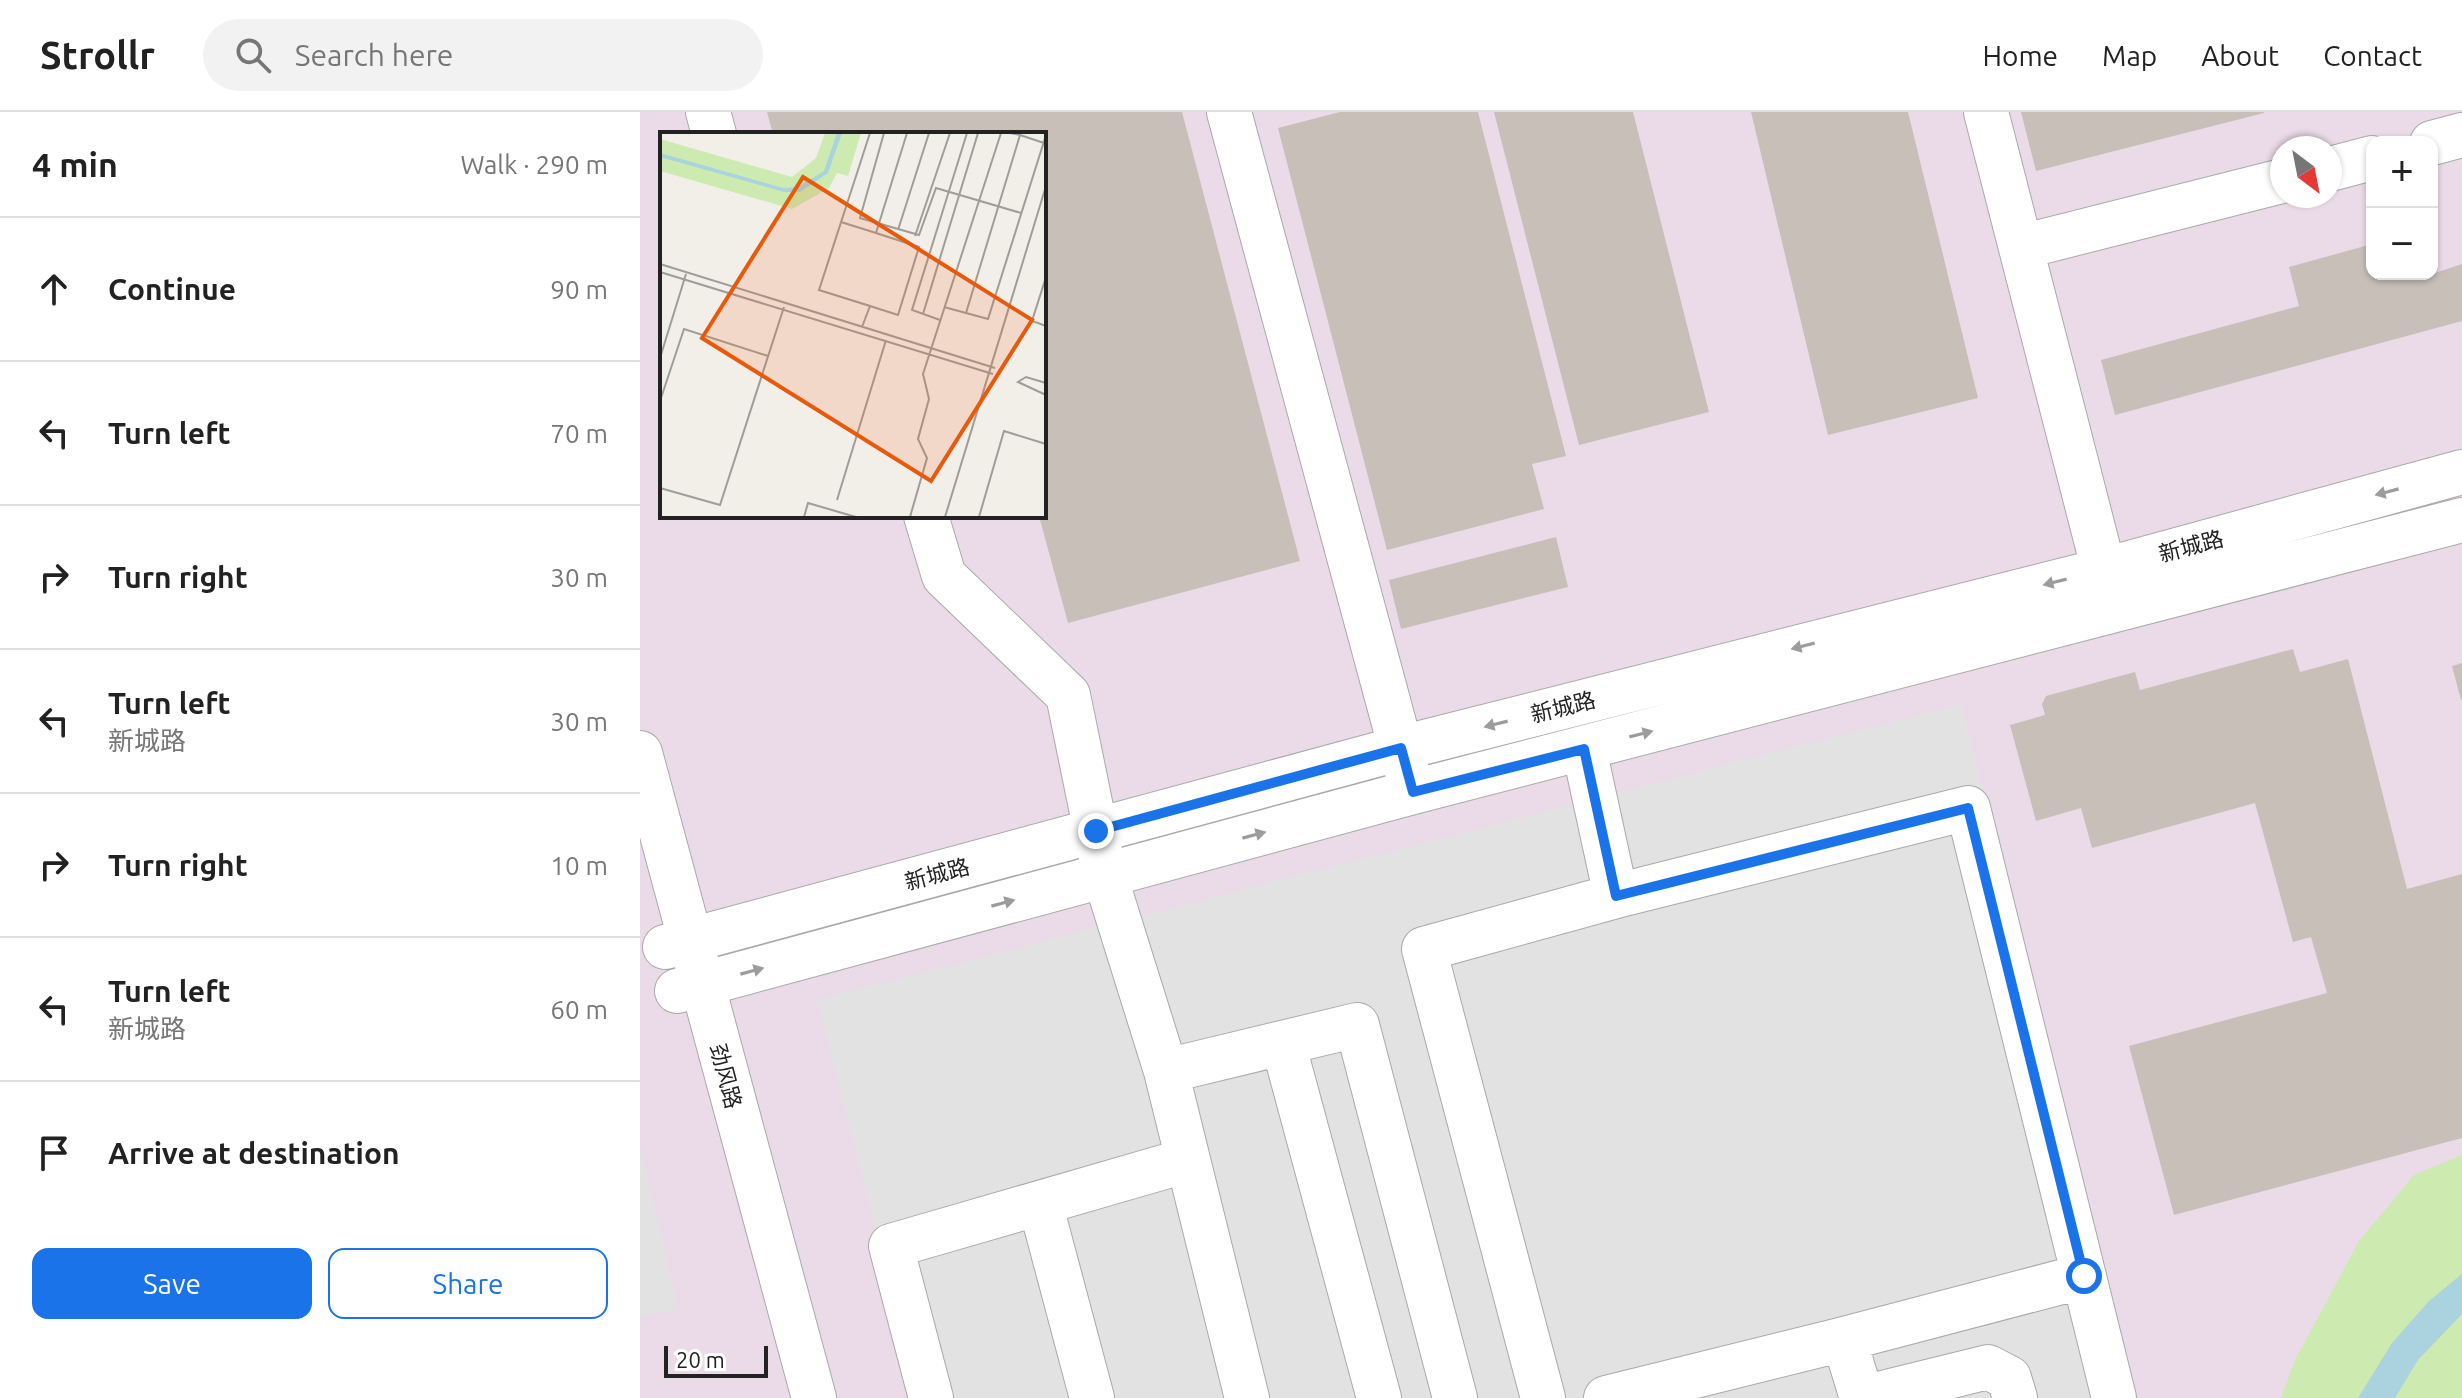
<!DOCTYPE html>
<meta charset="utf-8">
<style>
:root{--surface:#fff;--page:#f2f2f2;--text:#222;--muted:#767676;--line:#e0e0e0;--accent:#1a73e8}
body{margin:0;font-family:Ubuntu,"Noto Sans SC",sans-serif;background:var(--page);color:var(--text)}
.controls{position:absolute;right:24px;top:24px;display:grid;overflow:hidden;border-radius:16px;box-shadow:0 2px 6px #0004}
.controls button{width:72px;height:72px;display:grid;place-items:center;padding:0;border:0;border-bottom:2px solid var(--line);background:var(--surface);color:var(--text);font:40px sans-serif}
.compass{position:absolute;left:1630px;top:24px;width:72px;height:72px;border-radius:50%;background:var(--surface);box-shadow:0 2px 6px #0004;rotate:148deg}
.scale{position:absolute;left:24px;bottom:20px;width:104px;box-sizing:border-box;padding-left:8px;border:4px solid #222;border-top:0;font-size:22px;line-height:28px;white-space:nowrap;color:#222;-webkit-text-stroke:6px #fff;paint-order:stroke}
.stop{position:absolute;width:24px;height:24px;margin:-18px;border:6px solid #1a73e8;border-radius:50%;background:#fff}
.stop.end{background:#1a73e8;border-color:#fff;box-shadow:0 2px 8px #0008}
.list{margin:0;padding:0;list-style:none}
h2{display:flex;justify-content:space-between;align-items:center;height:104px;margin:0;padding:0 32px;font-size:34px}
h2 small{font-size:26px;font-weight:400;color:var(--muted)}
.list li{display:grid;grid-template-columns:52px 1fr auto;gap:24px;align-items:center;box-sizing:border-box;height:144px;padding:0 32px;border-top:2px solid var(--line)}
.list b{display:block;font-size:30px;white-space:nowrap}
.list p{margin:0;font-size:26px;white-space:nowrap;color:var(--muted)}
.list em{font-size:26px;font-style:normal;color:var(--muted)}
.actions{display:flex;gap:16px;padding:24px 32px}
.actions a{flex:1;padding:18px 0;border:2px solid var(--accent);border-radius:16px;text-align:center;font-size:28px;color:var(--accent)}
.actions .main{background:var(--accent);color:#fff}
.icon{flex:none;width:44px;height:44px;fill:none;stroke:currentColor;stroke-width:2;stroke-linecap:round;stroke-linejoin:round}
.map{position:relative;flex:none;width:1822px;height:1286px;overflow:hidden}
header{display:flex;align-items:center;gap:48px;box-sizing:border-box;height:112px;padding:0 40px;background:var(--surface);border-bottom:2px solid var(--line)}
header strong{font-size:38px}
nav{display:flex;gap:44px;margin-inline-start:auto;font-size:28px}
.search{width:560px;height:72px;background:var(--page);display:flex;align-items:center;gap:20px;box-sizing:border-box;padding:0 28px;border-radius:44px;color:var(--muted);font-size:30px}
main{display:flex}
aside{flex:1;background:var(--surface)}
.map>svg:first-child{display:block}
.industrial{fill:#ebdbe8;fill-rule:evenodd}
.grass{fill:#cdebb0}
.parking{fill:#e2e2e2}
.water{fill:#aad3df}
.building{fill:#c7bfb8}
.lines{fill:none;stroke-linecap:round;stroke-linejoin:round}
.minor-casing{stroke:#a9a9a9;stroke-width:46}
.minor{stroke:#fff;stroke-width:44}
.oneway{fill:#9c9c9c}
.route{stroke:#1a73e8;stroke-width:10}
.labels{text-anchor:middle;stroke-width:8;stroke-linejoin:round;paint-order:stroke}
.street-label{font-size:22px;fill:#222;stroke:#fff}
.inset-road{fill:none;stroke:#9f9d99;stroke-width:2}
.view{fill:#e8590c;fill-opacity:0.15;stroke:#e8590c;stroke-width:4}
.inset-edge{fill:none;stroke:#222;stroke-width:4}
</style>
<header>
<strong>Strollr</strong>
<div class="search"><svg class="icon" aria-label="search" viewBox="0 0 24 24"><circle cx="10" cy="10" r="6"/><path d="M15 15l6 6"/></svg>Search here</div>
<nav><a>Home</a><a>Map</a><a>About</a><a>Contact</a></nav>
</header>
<main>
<aside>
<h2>4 min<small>Walk · 290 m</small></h2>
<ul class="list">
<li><svg class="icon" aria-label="ahead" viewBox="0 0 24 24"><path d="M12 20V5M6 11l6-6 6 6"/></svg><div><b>Continue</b></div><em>90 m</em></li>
<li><svg class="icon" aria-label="left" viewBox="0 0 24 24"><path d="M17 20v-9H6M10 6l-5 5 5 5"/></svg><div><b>Turn left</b></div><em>70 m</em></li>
<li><svg class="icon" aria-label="right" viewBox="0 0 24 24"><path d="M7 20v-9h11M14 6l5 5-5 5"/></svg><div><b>Turn right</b></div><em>30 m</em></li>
<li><svg class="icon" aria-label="left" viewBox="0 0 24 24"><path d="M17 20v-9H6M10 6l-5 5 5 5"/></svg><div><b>Turn left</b><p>新城路</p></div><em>30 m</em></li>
<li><svg class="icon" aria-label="right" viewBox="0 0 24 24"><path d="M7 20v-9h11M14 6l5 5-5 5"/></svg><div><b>Turn right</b></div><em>10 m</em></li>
<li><svg class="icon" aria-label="left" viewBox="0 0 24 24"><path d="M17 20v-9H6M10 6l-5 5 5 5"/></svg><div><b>Turn left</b><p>新城路</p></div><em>60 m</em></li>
<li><svg class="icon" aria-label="arrive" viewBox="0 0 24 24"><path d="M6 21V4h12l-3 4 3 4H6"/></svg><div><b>Arrive at destination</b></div></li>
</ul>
<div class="actions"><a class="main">Save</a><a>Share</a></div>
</aside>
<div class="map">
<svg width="1822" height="1286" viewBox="0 0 1822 1286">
<rect width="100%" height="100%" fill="#f2efe9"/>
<path class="industrial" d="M0 0H1822V1286H0ZM22 22H404V404H22ZM1732 30H1792V162H1732ZM1642 36H1690V84H1642Z"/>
<path class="grass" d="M1822 1043V1286H1641L1655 1248 1719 1129 1774 1063Z"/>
<path class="parking" d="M1321 592 1498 1286H278L177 888Z
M0 1037 38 1196 0 1205Z"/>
<path class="water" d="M1822 1162V1202L1778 1248 1755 1286H1718L1752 1231 1789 1189Z"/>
<path class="building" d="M127 0H542L660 449 428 511 399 404H404V22H133Z
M700 0H838L926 344 892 352 904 397 747 438 638 16Z
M854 0H993L1069 300 939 333Z
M1111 0H1268L1338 286 1188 323Z
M1381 0H1624V1L1396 59Z
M1732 132V162H1792L1822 152V209L1475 303 1461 248 1659 194 1649 155Z
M916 425 928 475 761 517 749 468Z
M1653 537 1660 560 1708 547 1767 777 1822 762V1026L1534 1103 1489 934 1687 881 1671 825 1653 830 1615 691 1452 736 1441 696 1396 709 1370 613 1405 603 1402 592 1406 584 1495 560 1500 578Z
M1822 551V588H1821L1812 554Z"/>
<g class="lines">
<g class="minor-casing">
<path id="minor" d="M68 0 74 22
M589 0 768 663
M1346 0 1471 486
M1792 31 1822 23
M1690 57 1732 46
M1381 135 1642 69
M286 404 304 464 428 583 465 764 526 959 607 1286
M944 637 976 784 1328 696 1474 1286
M0 641 174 1286
M25 835 761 636 1464 458 1822 360
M37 879 773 680 1822 408
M643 931 739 1286
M526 959 717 913 815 1286
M400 1091 452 1286
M291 1286 251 1134 548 1048
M903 1286 784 837 976 784
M966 1286 1204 1227
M1222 1286 1204 1227 1444 1164
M1222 1286 1348 1255 1369 1266 1375 1286"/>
</g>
<use href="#minor" class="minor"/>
</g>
<defs><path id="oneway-solid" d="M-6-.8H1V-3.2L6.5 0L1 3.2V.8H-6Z" transform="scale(2)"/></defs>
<g class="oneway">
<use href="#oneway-solid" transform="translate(1747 380) rotate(165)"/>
<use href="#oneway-solid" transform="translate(1415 470) rotate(166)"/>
<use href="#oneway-solid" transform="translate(1163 534) rotate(166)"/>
<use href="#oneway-solid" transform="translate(856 612) rotate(166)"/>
<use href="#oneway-solid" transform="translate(1001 622) rotate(-14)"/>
<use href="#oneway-solid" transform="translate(614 723) rotate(-15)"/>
<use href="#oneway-solid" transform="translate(363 791) rotate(-15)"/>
<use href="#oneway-solid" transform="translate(112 859) rotate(-15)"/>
</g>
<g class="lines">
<path class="route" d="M456 719 761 636 773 680 944 637 976 784 1328 696 1444 1164"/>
</g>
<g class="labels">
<g class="street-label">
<text transform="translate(1551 434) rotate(-15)" y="8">新城路</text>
<text transform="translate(923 595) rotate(-14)" y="8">新城路</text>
<text transform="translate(297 762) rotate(-15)" y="8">新城路</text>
<text transform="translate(86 964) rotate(75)" y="8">劲风路</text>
</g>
</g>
<g transform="translate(20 20)">
<rect width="386" height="386" fill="#f2efe9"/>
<path d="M165 1H201L188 44 177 41 169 56 132 77 0 39V7L132 45 156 26Z" fill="#cdebb0"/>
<path d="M177 1H182L168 41 140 60H124L0 25V21L123 56 138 55 164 39Z" fill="#aad3df"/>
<path class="inset-road" d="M224 1 200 86 259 103 276 56 361 81M360 3 384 11M181 90 216 101 247 1M238 98 269 1M255 104 290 1M0 132 335 236M0 140 333 242M386 145 372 189 386 194M210 174 238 183 259 115 216 101M284 175 328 187 386 3M306 181 360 3 350 1M263 182 318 1M280 188 252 178 307 1M202 195 210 174 159 158 210 1M0 226 26 142M386 251 366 245 358 250 386 263M0 269 24 197 108 224M0 356 60 373 124 175M177 368 226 208M144 385 148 371 196 385M250 385 267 326 258 307 269 267 263 242 341 1M285 385 386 54M319 385 344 299 386 312"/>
<path class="view" d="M143 45 372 188 271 349 42 206Z"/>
<rect width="386" height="386" class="inset-edge"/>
</g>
</svg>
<div class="controls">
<button>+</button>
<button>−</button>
</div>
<svg class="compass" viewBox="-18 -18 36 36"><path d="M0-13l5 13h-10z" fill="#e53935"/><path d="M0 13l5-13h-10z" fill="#767676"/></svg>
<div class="scale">20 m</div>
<div class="stop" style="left:1444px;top:1164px"></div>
<div class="stop end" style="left:456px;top:719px"></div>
</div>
</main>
